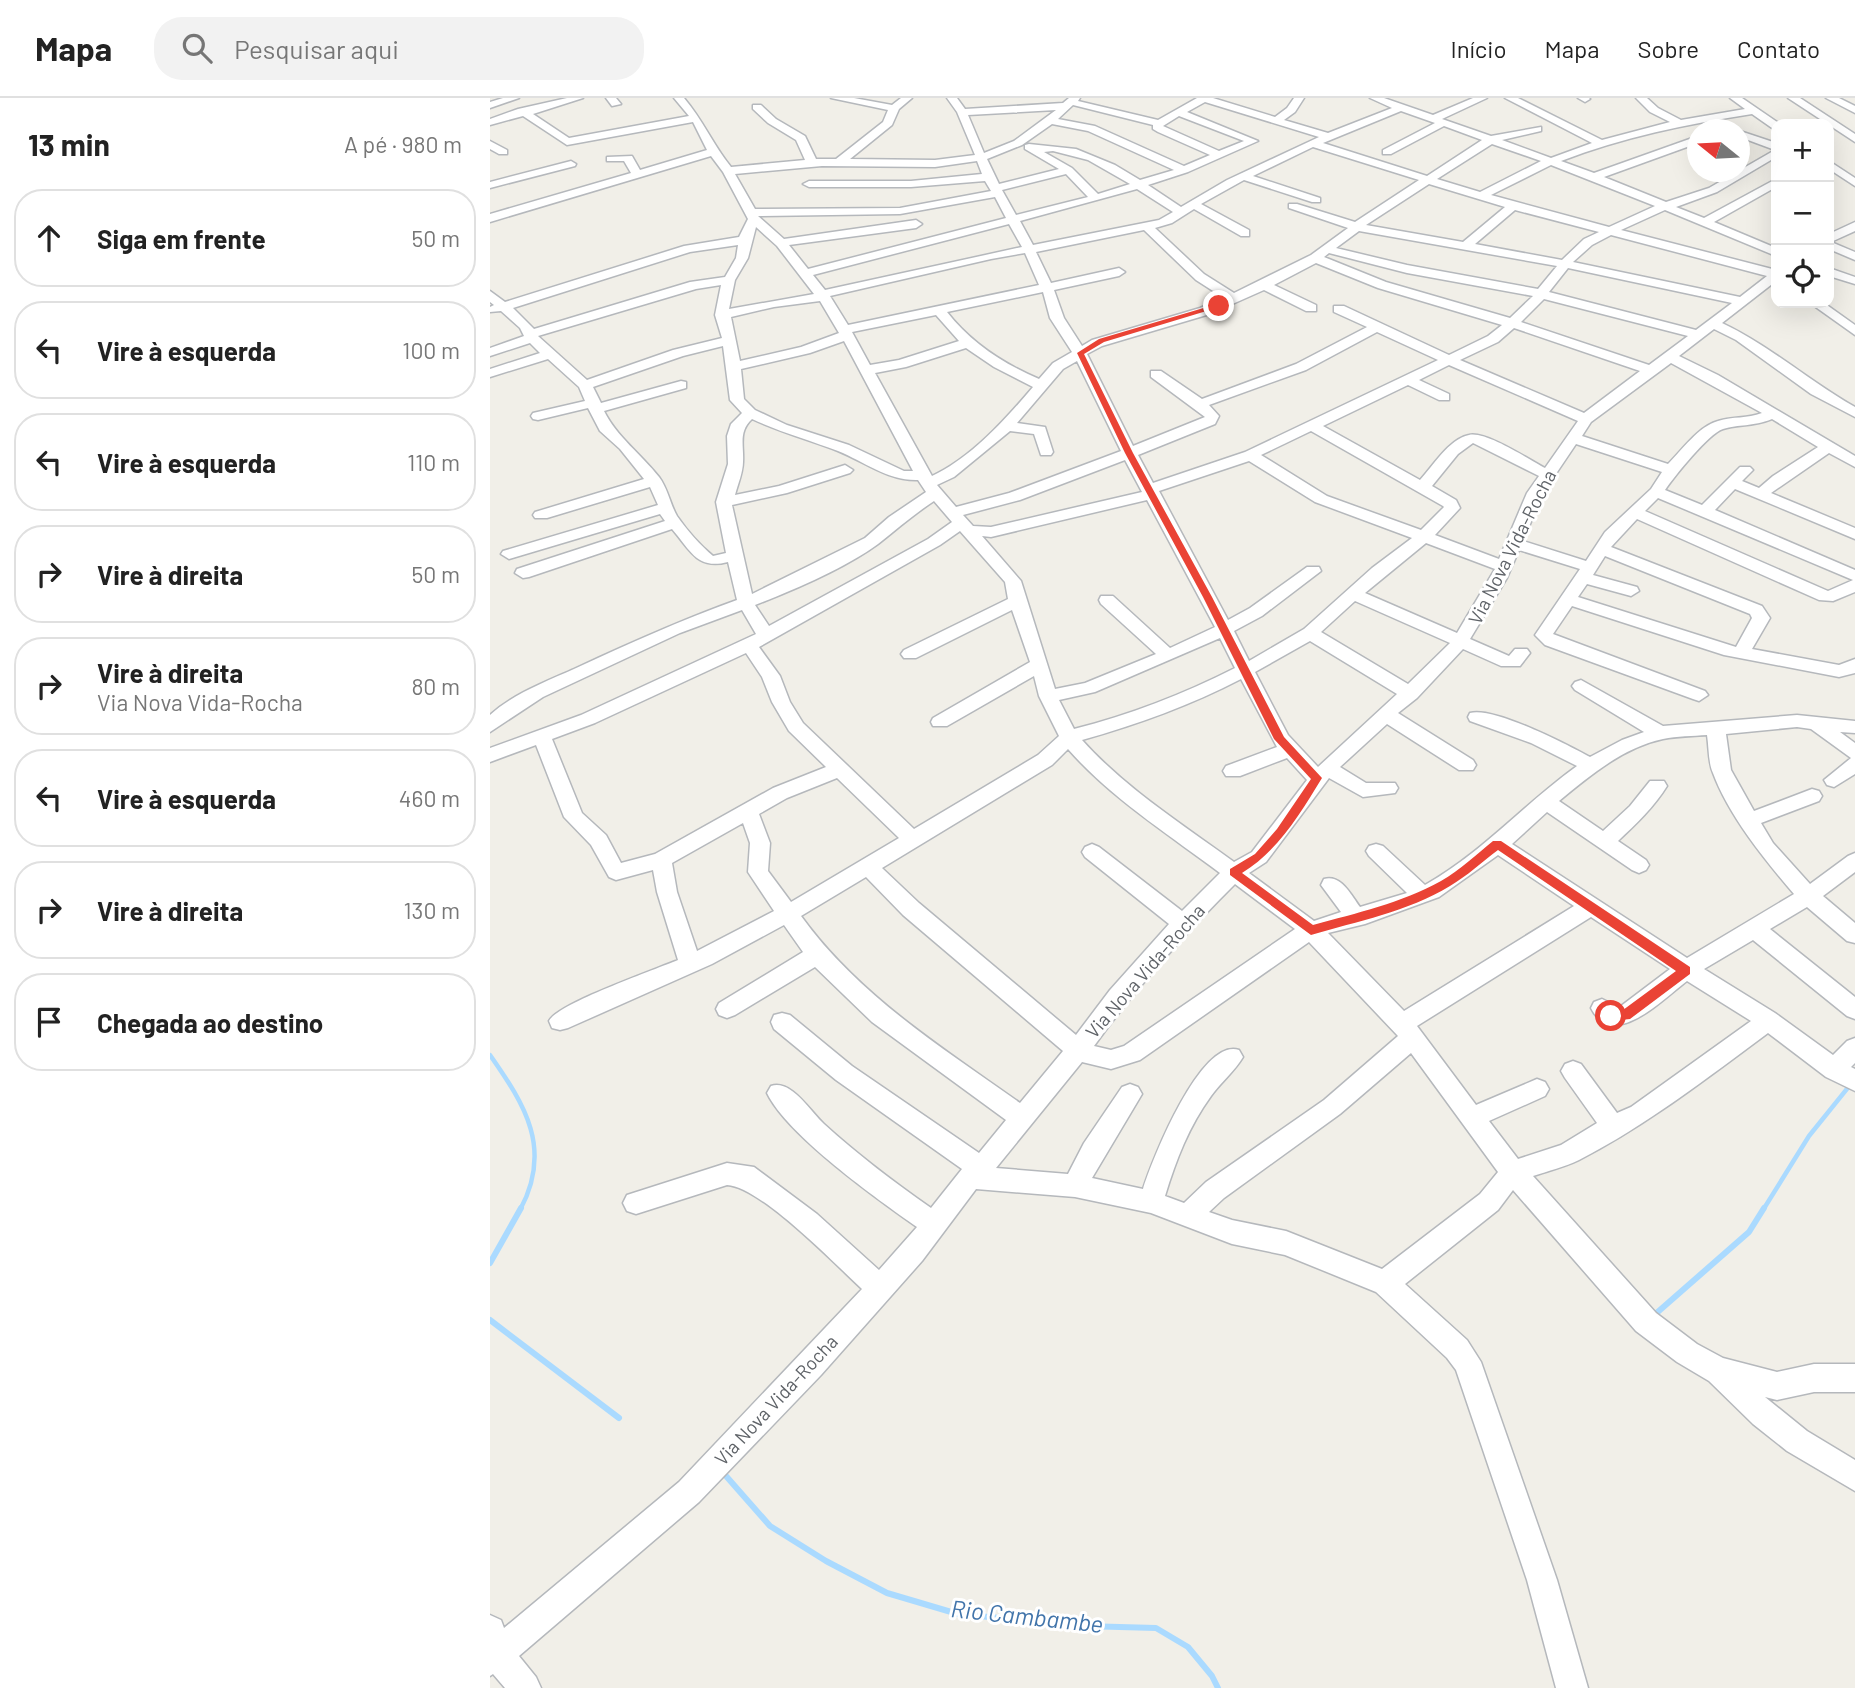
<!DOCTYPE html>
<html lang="pt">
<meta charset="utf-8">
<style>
:root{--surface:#fff;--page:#f2f2f2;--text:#222;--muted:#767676;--line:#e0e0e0}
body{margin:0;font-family:Barlow,sans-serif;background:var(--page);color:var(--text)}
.controls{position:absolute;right:21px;top:21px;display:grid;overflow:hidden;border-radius:14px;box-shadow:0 7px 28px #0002}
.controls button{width:63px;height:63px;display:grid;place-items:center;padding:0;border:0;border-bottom:2px solid var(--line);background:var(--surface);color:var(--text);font:35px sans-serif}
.compass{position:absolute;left:1197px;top:21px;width:63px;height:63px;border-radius:50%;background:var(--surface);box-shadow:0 7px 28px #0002;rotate:288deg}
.stop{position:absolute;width:21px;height:21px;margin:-16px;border:5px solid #ea4335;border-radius:50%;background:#fff}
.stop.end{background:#ea4335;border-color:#fff;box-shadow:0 2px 7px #0008}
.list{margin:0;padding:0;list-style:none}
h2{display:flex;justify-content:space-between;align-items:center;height:91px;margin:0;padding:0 28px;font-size:30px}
h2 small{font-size:23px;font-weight:400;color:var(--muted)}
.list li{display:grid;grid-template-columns:46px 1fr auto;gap:21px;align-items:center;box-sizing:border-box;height:98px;margin:0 14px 14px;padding:0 14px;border:2px solid var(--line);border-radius:28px}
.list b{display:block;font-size:26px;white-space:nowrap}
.list p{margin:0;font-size:23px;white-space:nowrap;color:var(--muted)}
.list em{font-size:23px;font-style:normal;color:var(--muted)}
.icon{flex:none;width:38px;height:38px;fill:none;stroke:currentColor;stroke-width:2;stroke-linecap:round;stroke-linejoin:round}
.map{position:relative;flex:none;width:1365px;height:1590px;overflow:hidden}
header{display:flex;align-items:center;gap:42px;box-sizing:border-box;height:98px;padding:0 35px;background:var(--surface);border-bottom:2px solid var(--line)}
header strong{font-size:33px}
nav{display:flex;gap:38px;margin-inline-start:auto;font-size:24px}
.search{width:490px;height:63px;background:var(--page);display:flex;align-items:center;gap:18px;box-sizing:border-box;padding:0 24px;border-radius:28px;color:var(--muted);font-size:26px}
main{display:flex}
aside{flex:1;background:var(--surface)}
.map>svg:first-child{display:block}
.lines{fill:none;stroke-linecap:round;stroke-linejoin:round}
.stream-far1{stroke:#aadaff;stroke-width:4.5}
.stream{stroke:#aadaff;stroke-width:6}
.minor-casing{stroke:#b5b8bc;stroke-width:3}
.minor{fill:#fff;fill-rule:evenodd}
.route{fill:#ea4335}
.labels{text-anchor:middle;stroke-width:6;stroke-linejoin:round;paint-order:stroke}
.street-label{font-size:19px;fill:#5f6368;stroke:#fff}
.near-water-label{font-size:24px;font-style:italic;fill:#4174aa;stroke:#fff}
</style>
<header>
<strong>Mapa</strong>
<div class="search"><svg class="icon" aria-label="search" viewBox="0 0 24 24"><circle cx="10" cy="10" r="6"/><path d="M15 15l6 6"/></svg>Pesquisar aqui</div>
<nav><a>Início</a><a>Mapa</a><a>Sobre</a><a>Contato</a></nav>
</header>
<main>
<aside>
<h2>13 min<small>A pé · 980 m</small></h2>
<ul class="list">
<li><svg class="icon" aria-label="ahead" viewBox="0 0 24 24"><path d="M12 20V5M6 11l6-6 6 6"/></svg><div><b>Siga em frente</b></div><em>50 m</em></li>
<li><svg class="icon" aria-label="left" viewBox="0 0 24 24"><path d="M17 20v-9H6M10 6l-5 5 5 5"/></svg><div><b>Vire à esquerda</b></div><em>100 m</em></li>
<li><svg class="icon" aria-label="left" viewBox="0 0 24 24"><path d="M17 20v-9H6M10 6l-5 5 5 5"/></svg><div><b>Vire à esquerda</b></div><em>110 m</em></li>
<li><svg class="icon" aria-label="right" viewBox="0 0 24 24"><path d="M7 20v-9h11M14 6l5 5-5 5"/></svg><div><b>Vire à direita</b></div><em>50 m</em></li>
<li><svg class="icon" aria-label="right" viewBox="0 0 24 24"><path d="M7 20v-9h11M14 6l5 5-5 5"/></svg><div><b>Vire à direita</b><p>Via Nova Vida-Rocha</p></div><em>80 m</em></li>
<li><svg class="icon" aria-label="left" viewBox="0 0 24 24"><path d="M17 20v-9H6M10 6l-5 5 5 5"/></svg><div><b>Vire à esquerda</b></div><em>460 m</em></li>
<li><svg class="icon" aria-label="right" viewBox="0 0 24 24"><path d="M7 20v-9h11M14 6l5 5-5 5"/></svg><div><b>Vire à direita</b></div><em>130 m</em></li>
<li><svg class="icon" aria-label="arrive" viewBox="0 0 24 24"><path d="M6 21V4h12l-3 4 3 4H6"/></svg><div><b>Chegada ao destino</b></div></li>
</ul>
</aside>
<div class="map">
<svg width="1365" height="1590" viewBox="0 0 1365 1590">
<rect width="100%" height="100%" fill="#f1efe8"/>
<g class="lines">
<path class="stream-far1" d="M0 957C35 1007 63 1051 30 1112
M1273 1112 1319 1038 1365 981"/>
<path class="stream" d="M0 1165 31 1110
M1162 1219 1259 1134 1274 1110
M0 1222 129 1320
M236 1378 280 1428 336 1463 397 1495 468 1516 593 1528 666 1530 698 1549 722 1578 728 1590"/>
<g class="minor-casing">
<path id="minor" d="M13 0H29L0 10V4Z
M77 0H93L43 16 79 40 199 18 184 0H194C213 22 223 47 241 69L315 62 306 42 278 25 263 11V7H271L286 21 315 38 326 61H346L393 24 398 12 341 0H364L402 7 411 0H422L409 11 402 27 360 61 445 62 485 57 467 14 457 0H467L475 11 573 5 579 0H590L588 3 668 22 707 0H723L785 19 797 10 804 0H814L805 14 794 22 838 35 902 10 880 0H894L943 17 983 0H997L952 21 1001 38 1051 29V33L1012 42 1061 60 1102 45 1015 0H1028L1112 42 1180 24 1160 14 1146 0H1157L1168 10 1191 22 1255 11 1240 0H1252L1290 26H1286V31L1282 30 1262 16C1197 26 1133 39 1071 63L1104 75 1208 38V45L1114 79 1176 104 1219 90 1285 52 1250 39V33L1286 45V59L1227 94 1186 109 1214 120 1286 81V89L1224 124 1286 150V158L1175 112 1131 132 1286 172V183L1232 225C1279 247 1319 283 1365 309V319L1321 296 1246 242 1224 231 1189 258 1228 277 1365 358V369L1339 355 1281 395 1365 430V441L1245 391 1225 412 1365 472V494L1343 503 1329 502 1147 421 1121 449 1272 508 1280 520 1262 551 1349 567 1365 561V575L1349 579 1234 557 1082 508 1063 536 1215 593 1218 597 1209 603 1203 601 1055 547 1045 537 1090 471 1029 452 1017 480 980 541 1019 558 1025 551H1037L1040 555 1030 568H1011L973 551 927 600 908 615 983 662 986 667 983 672H969L897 626 850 669 876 685H905L908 690 905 695 873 699 839 680 776 764 759 775 824 823 851 814 831 787 834 781C851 776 861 797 870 809L917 795 879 758 876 753 879 748 886 746 893 748 935 787C992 755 1034 706 1087 668L1041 645 980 623 978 619 980 615C1003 608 1078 647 1100 659L1132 642 1154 634 1085 592 1082 588 1085 584 1091 582 1173 628 1307 617 1365 623V635L1350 634 1365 645V676L1344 689 1337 687 1334 682 1361 660 1321 631 1307 629 1236 636 1241 672 1264 713 1322 691 1329 693 1332 698 1329 703 1271 725 1283 745 1320 786 1358 758 1365 755V774L1333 798 1365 825V845L1357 843 1317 809 1280 831 1365 899V921L1357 918 1263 842 1214 871 1285 915 1343 957 1357 943 1365 940V965L1361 969 1365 971V993L1336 979 1278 935C1217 980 1157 1027 1089 1062 1075 1069 1058 1073 1043 1078L1166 1215 1207 1246 1233 1260 1287 1274 1324 1266H1365V1294H1324L1287 1302 1275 1299 1317 1333 1365 1362V1393L1297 1353 1263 1326 1219 1283 1187 1264 1146 1233 1023 1092 1008 1112 915 1186 977 1242 991 1264 1067 1482 1098 1590H1066L1037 1482 966 1272 957 1260 886 1194 795 1157 742 1146 661 1115 585 1099 486 1091 432 1163 331 1277 209 1404 29 1558 46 1579 51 1590H15L3 1576 0 1578V1517L11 1522 14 1530 189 1384 372 1191C345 1166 271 1089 237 1087L146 1116 137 1113 133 1105 137 1097 237 1065 264 1069 327 1116 389 1172 427 1129C387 1101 297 1037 277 995L281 988C301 981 320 1013 334 1026 368 1057 404 1084 441 1110L472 1071 346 982 284 931 281 924 284 917 292 915 300 917 362 968 489 1055 516 1022 382 924 325 869 245 917 237 920 229 917 226 911 229 905 313 854 294 827 222 866 78 930 70 932 62 930 59 923C67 906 164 872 188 862L167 794 163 772 126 782 119 779 101 747 74 719 46 647 0 664V650L91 617 266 536 252 512 190 535 53 599 0 634V617C23 596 55 584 84 571 138 546 191 522 247 502L238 464C207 472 201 453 182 431L39 479 33 480 25 475 27 471 175 423 170 416 19 461 11 456 13 453 168 407 160 389 57 420H45L43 417 45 414 154 381 130 351 110 333 98 310 48 322 43 321 41 318 43 315 95 303 89 289 58 261 0 279V271L50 255 40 245 0 258V250L34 238 30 230 11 213 0 214V209L4 207 0 204V193L15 204 194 148 249 139 258 121 233 74 221 58 0 124V116L141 75 134 63H117V59L142 58 150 72 217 52 203 24 77 47 33 18 0 27V21L28 11ZM715 4 829 39 737 82 691 109 658 87 698 74 768 43 697 14ZM583 7 663 27V31L668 34 720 57 694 68 605 28 568 21ZM566 12 524 43 494 55 478 17ZM911 13 945 25 893 52V56H901L954 28 992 42 937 78 833 45ZM689 18 754 43 729 53 673 28ZM562 26 598 33 684 72 650 82 625 67 586 51 539 46 535 47V51L569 71 509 86 497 61 532 47ZM1002 46 1051 63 990 94 947 81ZM823 49 929 82 865 124 807 106H799V110L858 130 821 157 744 195 714 176 665 130 682 125 704 111 751 138H759V132L711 106 754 82 822 104H830V100L763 78ZM563 53 598 62 640 86 608 96 582 70 554 54ZM487 63 492 76 421 83H319L313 86 319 89H421L495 83 501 93 410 110 265 111 245 76 332 68 445 69ZM1061 67 1165 108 1119 129 1001 97ZM576 76 598 99 526 117 512 92ZM939 86 1015 109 973 144 876 127ZM647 91 683 114 669 122 543 147 530 123ZM505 99 516 120 318 171 299 147 426 130 432 126 426 122 294 141 268 118 410 116ZM1025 112 1109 134 1094 141 1072 162 985 146ZM519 126 532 149 335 192 323 177ZM266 129 287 148 324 196 239 211 245 182 258 160ZM654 132 706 182 734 200 710 210 602 242 592 248 574 220 564 192 629 178 635 174 629 170 561 185 546 154ZM869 133 1067 168 1048 191 917 167 846 150ZM1121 137 1277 178 1250 199 1083 164 1102 147ZM248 147 246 160 235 179 200 184 44 231 23 210 200 154ZM535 155 549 187 358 227 340 198 501 161ZM839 155 917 175 1043 198 1020 220 896 184 834 159ZM826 165 888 190 1012 227 998 238 959 257 854 208H844V214L877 229 806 266 712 301 671 273H661V279L715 319 643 348 597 256 612 248 720 216 774 192 816 213H826V207L784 187ZM1078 170 1242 205 1206 232 1059 194ZM231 187 225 217 232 240 183 252 97 282 48 238 206 191ZM553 194 560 220 582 254 563 265 549 281C514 266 481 245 457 214ZM1054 201 1198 238 1159 267 1031 224ZM330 203 349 235 311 249 250 263 241 219 284 209ZM446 217 469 243 409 262 380 267 362 234ZM1024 230 1150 273 1094 315 970 262 1008 244ZM887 234 948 262 755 354 663 385 648 357 725 326 729 318 719 307 816 272ZM354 243 423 373H414L359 347 297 327 265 312 254 301 251 271 320 255ZM233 248 240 302 252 315 241 326 237 338 238 366 226 404 236 455 223 458C211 448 196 431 187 418 180 406 178 391 169 379 152 357 126 338 114 313L196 290V284L191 283 111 305 103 289 193 258ZM476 250 504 269 543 289C515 322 481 360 442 378L385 275 416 269ZM587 263 631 353 519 395 466 409 447 387 464 379 520 333 544 336 551 357H561L563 354 555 329 527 325 573 271ZM1181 265 1272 315C1257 321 1243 318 1228 323 1209 328 1192 352 1178 366L1092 338 1101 324ZM959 267 1088 323 1055 370C1038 361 996 333 979 337 959 341 943 368 930 382L833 328 918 287 949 302H959V296L929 282ZM262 321C290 334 319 342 348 353 375 364 398 383 428 382L436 394 399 419 375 440 262 496 242 407 297 395 360 375 363 372 355 367 289 388 245 397C248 386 253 374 253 364 254 347 248 334 262 321ZM1282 321 1328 349 1283 378 1269 390 1252 383 1263 372 1260 369H1250L1212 407 1175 392C1184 379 1218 336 1233 331 1249 326 1262 329 1282 321ZM821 333 953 408 954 409 931 432 837 398 771 357ZM983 345 1049 378 1037 395 1009 461 945 437 970 410 966 402 942 388 968 356ZM1086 346 1172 374 1161 391 1115 434 1096 463 1033 443 1053 395ZM635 362 652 394 501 429 483 428 473 417 530 402ZM759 363 825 404 922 440 882 470 814 531 759 563 744 533 772 518 831 473 829 469H817L760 510 738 522 669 393ZM1168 400 1363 482 1338 493 1155 413ZM657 402 725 529 680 550 623 498H611L609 502 611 506 666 556 595 585 565 591 531 483 492 438 501 439ZM444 403 462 424 438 441 279 528 265 507C304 492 355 470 388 446 407 431 424 416 444 403ZM470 433 515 484 518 501 414 552 411 556 414 560H426L522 512 540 564 443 620 441 624 443 628H457L544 578 549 598 569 638 548 657 424 731 313 625 300 604 290 578 269 549 450 447ZM936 445 1005 471 967 535 875 495ZM1115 458 1260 516 1262 520 1246 549 1088 499 1097 486 1141 498 1149 493 1147 489 1103 477ZM865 503 960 545 918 586 831 534ZM730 540 745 570C694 596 639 617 584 631L569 602 605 594ZM820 543 907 596 828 669 798 637 765 574ZM256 555 272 579 282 604 299 633 336 669 283 690 165 756 131 765 116 737 92 715 62 641 105 625ZM751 581 787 649 736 668 733 673 736 678H750L797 660 817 682 762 754 744 764C692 726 635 690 592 642 646 627 701 607 751 581ZM1217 637C1219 649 1218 664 1223 675 1239 718 1275 762 1304 796L1197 860 1022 746 1057 714 1142 772 1149 775 1156 772 1159 767 1156 762 1128 743C1146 726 1164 709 1177 688L1174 683H1160L1140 708 1113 733 1069 703C1099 678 1134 649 1173 641 1187 638 1203 638 1217 637ZM578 651C621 700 678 736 730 775L692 813 609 749 602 746 595 749 592 754 595 759 679 826 620 892 586 937 429 805 392 770 562 667ZM347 680 409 740 301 804 278 773 280 745 269 716 297 700ZM253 725 260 745 258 774 284 813 207 853 187 794 182 765ZM1008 757 1084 808 914 913 838 835 875 826 949 799ZM376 779 413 817 573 953 530 1005C451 949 368 897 311 818ZM745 786 805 831 634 948 621 952 604 948C646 890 694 837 745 786ZM1101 819 1180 871 1131 908H1126L1112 901 1104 904 1101 910C1123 954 1174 900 1197 883L1261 923 1141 1009 1127 1015 1091 966 1083 963 1075 966 1071 973 1075 980 1107 1025 1071 1047 1028 1061 999 1023 1055 998 1059 991 1055 984 1047 981 986 1007 927 928ZM819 844 908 938 834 1002 716 1084 694 1105 675 1098C686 1062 699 1028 721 998 731 984 745 973 753 959L749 952C711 939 662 1062 653 1091L602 1080 652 996 648 989 640 986 632 989 594 1045 578 1076 506 1070 592 964 621 971 650 962ZM921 955 1008 1074 990 1096 892 1171 796 1133 742 1122 719 1114 734 1100 850 1016Z
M116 0H126L131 6 122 8Z
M1088 0H1099L1100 1 1095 4Z
M1298 0H1310L1365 36V44Z
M1336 0H1349L1365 8V15Z
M0 43 17 52V56H9L0 51Z
M81 63 86 66 85 68 0 90V84Z
M1339 63 1365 80V88L1339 71Z
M1365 124V133L1341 144 1365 154V162L1339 151V136Z
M1339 170 1365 179V186L1339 178Z
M1320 205H1334L1365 227V237Z"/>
</g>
<use href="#minor" class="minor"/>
</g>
<path class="route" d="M727 206 733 208 614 244 594 256 643 355 722 499 794 639 832 680C810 716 788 753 752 775L823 827C867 815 911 805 951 783 970 772 987 756 1003 743H1011L1200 869V876L1140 921 1121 923 1115 918 1121 913 1133 912 1186 873 1008 752C992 764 977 778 960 788 917 814 868 823 821 837L740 777V771L765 756 787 731 821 681 784 641 713 499 635 355 587 255 609 241Z"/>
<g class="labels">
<g class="street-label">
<text transform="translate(1022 449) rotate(-63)" y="7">Via Nova Vida-Rocha</text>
<text transform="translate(655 873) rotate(-49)" y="7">Via Nova Vida-Rocha</text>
<text transform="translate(286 1302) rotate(-47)" y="7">Via Nova Vida-Rocha</text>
</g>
<g class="near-water-label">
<text transform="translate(537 1519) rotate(6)" y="8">Rio Cambambe</text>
</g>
</g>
</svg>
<div class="controls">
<button>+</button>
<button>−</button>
<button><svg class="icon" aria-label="locate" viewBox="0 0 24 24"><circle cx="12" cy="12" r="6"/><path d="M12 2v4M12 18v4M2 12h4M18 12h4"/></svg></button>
</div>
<svg class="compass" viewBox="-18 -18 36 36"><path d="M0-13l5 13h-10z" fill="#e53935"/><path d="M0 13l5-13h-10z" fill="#767676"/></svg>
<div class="stop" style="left:1121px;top:918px"></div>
<div class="stop end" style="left:729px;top:208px"></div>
</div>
</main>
